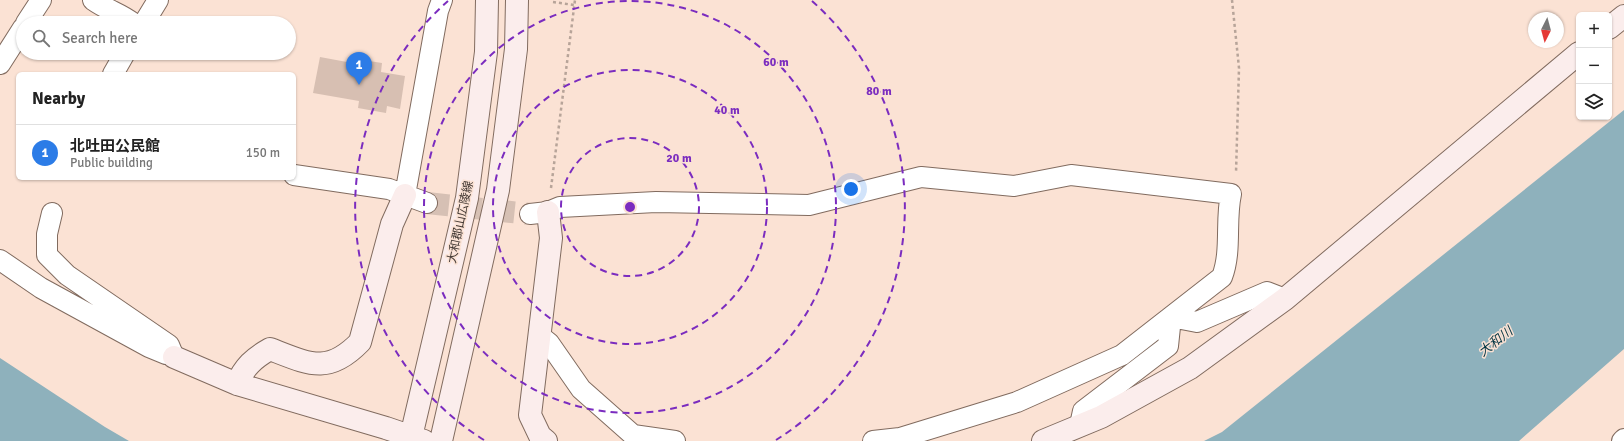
<!DOCTYPE html>
<meta charset="utf-8">
<style>
:root{--surface:#fff;--page:#f2f2f2;--text:#222;--muted:#767676;--line:#e0e0e0;--accent:#2c7ce7}
body{margin:0;font-family:Signika,"Noto Sans JP",sans-serif;background:var(--page);color:var(--text)}
.controls{position:absolute;right:12px;top:12px;display:grid;overflow:hidden;border-radius:6px;box-shadow:0 1px 3px #0004}
.controls button{width:36px;height:36px;display:grid;place-items:center;padding:0;border:0;border-bottom:1px solid var(--line);background:var(--surface);color:var(--text);font:20px sans-serif}
.compass{position:absolute;left:1528px;top:12px;width:36px;height:36px;border-radius:50%;background:var(--surface);box-shadow:0 1px 3px #0004;rotate:186deg}
.you{position:absolute;left:851px;top:189px;width:14px;height:14px;margin:-10px;border:3px solid #fff;border-radius:50%;background:#1a73e8;box-shadow:0 0 0 6px #1a73e833}
.badge{display:grid;place-items:center;width:26px;height:26px;border-radius:50%;background:var(--accent);color:#fff;font-size:13px;font-weight:700}
.pin{position:absolute;translate:-50% -33px;filter:drop-shadow(0 1px 2px #0008)}
.pin::after{content:'';position:absolute;top:21px;width:14px;height:12px;background:inherit;clip-path:polygon(0 0,100% 0,50% 100%)}
.list{margin:0;padding:0;list-style:none}
h2{display:flex;justify-content:space-between;align-items:center;height:52px;margin:0;padding:0 16px;font-size:17px}
h2 small{font-size:13px;font-weight:400;color:var(--muted)}
.list li{display:grid;grid-template-columns:26px 1fr auto;gap:12px;align-items:center;box-sizing:border-box;height:56px;padding:0 16px;border-top:1px solid var(--line)}
.list b{display:block;font-size:15px;white-space:nowrap}
.list p{margin:0;font-size:13px;white-space:nowrap;color:var(--muted)}
.list em{font-size:13px;font-style:normal;color:var(--muted)}
.icon{flex:none;width:22px;height:22px;fill:none;stroke:currentColor;stroke-width:2;stroke-linecap:round;stroke-linejoin:round}
.map{position:relative;flex:none;width:1624px;height:441px;overflow:hidden}
.search{position:absolute;background:var(--surface);box-shadow:0 1px 3px #0004;left:16px;top:16px;width:280px;height:44px;display:flex;align-items:center;gap:10px;box-sizing:border-box;padding:0 14px;border-radius:22px;color:var(--muted);font-size:15px}
.panel{position:absolute;background:var(--surface);box-shadow:0 1px 3px #0004;left:16px;top:72px;width:280px;height:108px;border-radius:6px}
.map>svg:first-child{display:block}
.water{fill:#8eb1bc}
.building{fill:#d7bfb2}
.lines{fill:none;stroke-linecap:round;stroke-linejoin:round}
.secondary-tunnel{stroke:#d6c0b4;stroke-width:22;stroke-dasharray:22 11;stroke-linecap:butt}
.street-casing{stroke:#816b5f;stroke-width:22}
.secondary-casing{stroke:#816b5f;stroke-width:24}
.path{stroke:#b7a499;stroke-width:2.5;stroke-dasharray:3 3;stroke-linecap:butt}
.street{stroke:#fff;stroke-width:20}
.secondary{stroke:#fbedec;stroke-width:22}
.ring{fill:none;stroke:#7b2cbf;stroke-width:2;stroke-dasharray:7 5}
.labels{text-anchor:middle;stroke-width:3;stroke-linejoin:round;paint-order:stroke}
.street-label{font-size:12px;fill:#413732;stroke:#fbe2d4}
.water-label{font-size:13px;font-style:italic;fill:#003442;stroke:#fbe2d4}
.centre{fill:#7b2cbf;stroke:#fbe2d4;stroke-width:2}
.ring-label{font-size:12px;text-anchor:middle;font-weight:bold;fill:#7b2cbf;stroke:#fbe2d4;stroke-width:3;stroke-linejoin:round;paint-order:stroke}
</style>
<div class="map">
<svg width="1624" height="441" viewBox="0 0 1624 441">
<rect width="100%" height="100%" fill="#fbe2d4"/>
<path class="water" d="M1624 110V349L1519 441H1204L1222 432Z
M0 358 105 427 129 441H0Z"/>
<path class="building" d="M320 57 363 65V60L382 63 381 72 405 76 400 109 387 106 386 113 358 108 359 101 313 93Z"/>
<g class="lines">
<path class="secondary-tunnel" d="M427 203 530 214"/>
<g class="street-casing">
<path id="street" d="M93 0C107 10 120 13 133 23
M26 23 41 0
M144 23 158 0
M0 64 23 28
M113 74 125 53
M294 175 389 189 427 203
M405 195 438 11 442 0
M52 213 47 234V255L67 275 169 345 174 357
M530 214 548 212 560 207 656 202 809 205 921 177 1014 186 1071 175 1231 194C1225 221 1232 251 1222 277L1122 355 1017 402 900 438 873 441
M0 260 41 288 149 347 166 354
M539 335 549 343 581 389 633 435 675 441
M1080 425 1083 411 1168 346 1171 317 1197 322 1267 292 1285 299
M1622 441 1624 439"/>
</g>
<g class="secondary-casing">
<path id="secondary" d="M1609 28 1624 16
M174 357 237 384 386 428 424 441
M237 384C244 367 254 358 270 349 309 364 328 375 360 342L392 224 405 195
M410 441 467 198 486 52 487 0
M441 441 498 190 516 49 517 0
M546 441 540 436 530 415 551 238 548 212
M1043 441 1101 417 1190 368 1285 299 1579 53"/>
</g>
<path class="path" d="M1232 0 1239 68 1236 173
M553 2 574 5
M551 188 575 0"/>
<use href="#street" class="street"/>
<use href="#secondary" class="secondary"/>
</g>
<g class="ring">
<circle cx="630" cy="207" r="69"/>
<circle cx="630" cy="207" r="137"/>
<circle cx="630" cy="207" r="206"/>
<path d="M484 440A275 275 0 0 1 448 1M812 1A275 275 0 0 1 776 440"/>
</g>
<g class="labels">
<g class="street-label">
<text transform="translate(460 222) rotate(-78)" y="4">大和郡山広陵線</text>
</g>
<g class="water-label">
<text transform="translate(1495 341) rotate(-38)" y="5">大和川</text>
</g>
</g>
<circle cx="630" cy="207" r="6" class="centre"/>
<g class="ring-label">
<text x="776" y="66">60 m</text>
<text x="879" y="95">80 m</text>
<text x="727" y="114">40 m</text>
<text x="679" y="162">20 m</text>
</g>
</svg>
<div class="controls">
<button>+</button>
<button>−</button>
<button><svg class="icon" aria-label="layers" viewBox="0 0 24 24"><path d="M12 4l9 5-9 5-9-5zM3 14l9 5 9-5"/></svg></button>
</div>
<svg class="compass" viewBox="-18 -18 36 36"><path d="M0-13l5 13h-10z" fill="#e53935"/><path d="M0 13l5-13h-10z" fill="#767676"/></svg>
<div class="you"></div>
<div class="pin badge" style="left:359px;top:85px">1</div>
<div class="search"><svg class="icon" aria-label="search" viewBox="0 0 24 24"><circle cx="10" cy="10" r="6"/><path d="M15 15l6 6"/></svg>Search here</div>
<section class="panel">
<h2>Nearby<small></small></h2>
<ul class="list">
<li><span class="badge">1</span><div><b>北吐田公民館</b><p>Public building</p></div><em>150 m</em></li>
</ul>
</section>
</div>
